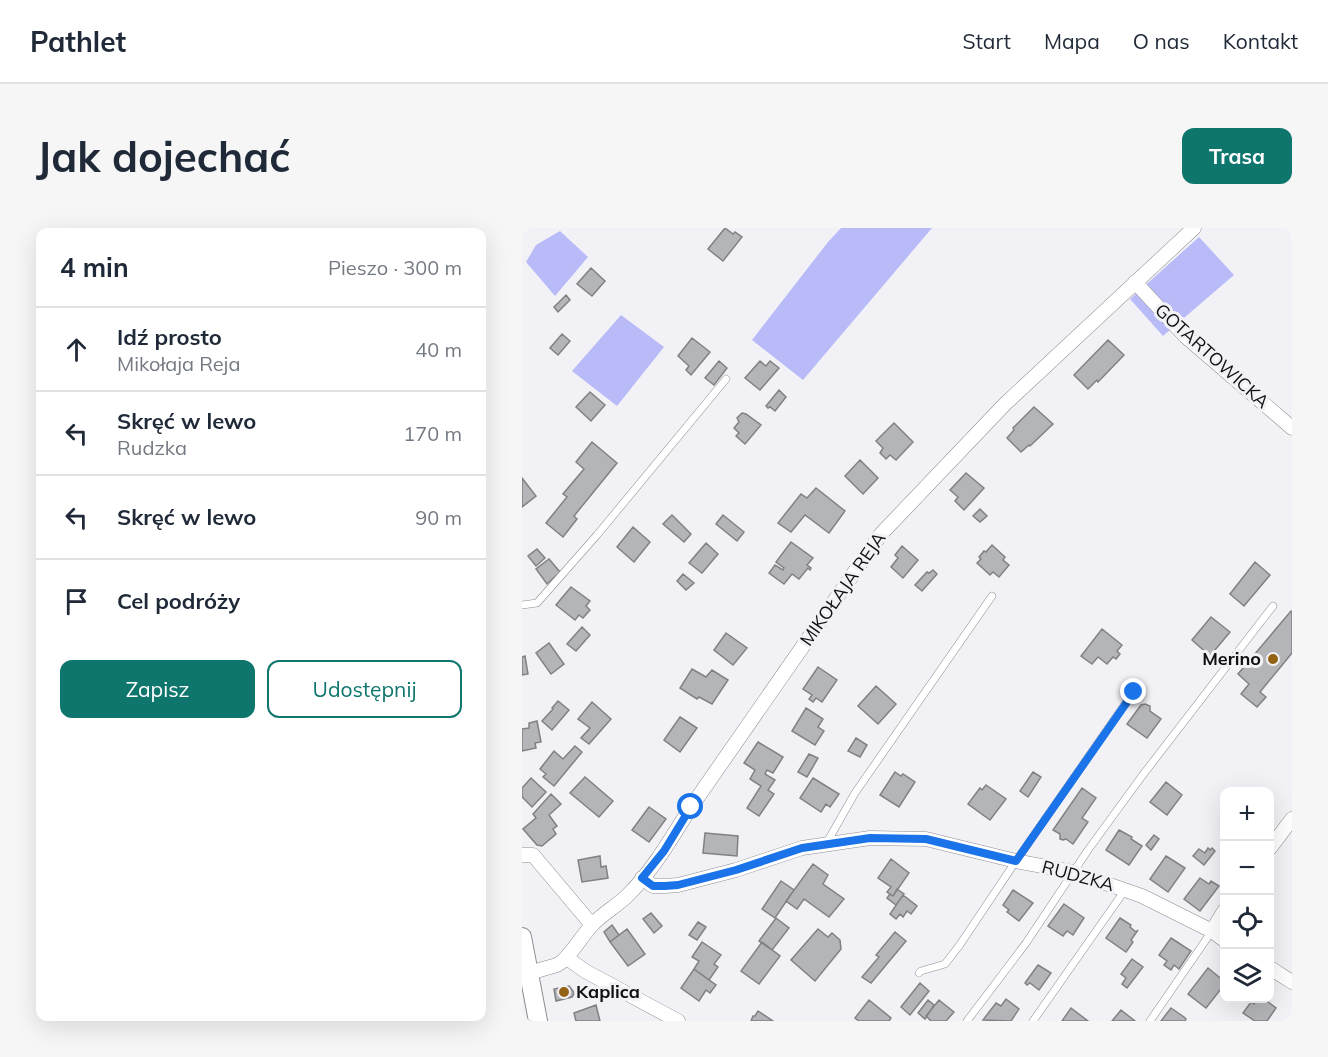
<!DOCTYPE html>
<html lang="pl">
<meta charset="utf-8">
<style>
:root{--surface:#fff;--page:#f6f6f7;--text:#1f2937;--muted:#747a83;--line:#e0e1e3;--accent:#0f766e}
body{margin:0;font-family:Mulish,sans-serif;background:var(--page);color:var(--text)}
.controls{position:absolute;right:18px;bottom:18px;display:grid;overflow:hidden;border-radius:12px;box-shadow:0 6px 24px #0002}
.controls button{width:54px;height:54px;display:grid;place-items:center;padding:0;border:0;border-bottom:2px solid var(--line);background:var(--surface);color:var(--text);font:30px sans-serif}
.stop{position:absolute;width:18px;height:18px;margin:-14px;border:4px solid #1a73e8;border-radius:50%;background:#fff}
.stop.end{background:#1a73e8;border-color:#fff;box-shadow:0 2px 6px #0008}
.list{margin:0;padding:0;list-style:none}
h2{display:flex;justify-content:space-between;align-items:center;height:78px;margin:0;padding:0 24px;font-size:26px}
h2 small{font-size:20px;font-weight:400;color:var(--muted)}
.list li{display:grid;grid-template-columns:39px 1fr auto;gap:18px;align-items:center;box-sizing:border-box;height:84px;padding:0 24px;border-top:2px solid var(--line)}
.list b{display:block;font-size:22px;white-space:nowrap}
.list p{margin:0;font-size:20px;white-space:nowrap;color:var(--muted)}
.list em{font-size:20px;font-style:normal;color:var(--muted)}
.actions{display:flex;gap:12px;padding:18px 24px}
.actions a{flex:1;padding:14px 0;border:2px solid var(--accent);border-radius:12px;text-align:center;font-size:21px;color:var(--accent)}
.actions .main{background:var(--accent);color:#fff}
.icon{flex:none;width:33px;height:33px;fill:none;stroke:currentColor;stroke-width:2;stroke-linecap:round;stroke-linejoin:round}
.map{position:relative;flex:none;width:770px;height:793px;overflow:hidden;border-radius:12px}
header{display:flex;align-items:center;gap:36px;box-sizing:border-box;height:84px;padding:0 30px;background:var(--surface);border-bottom:2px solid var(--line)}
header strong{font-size:28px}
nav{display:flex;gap:33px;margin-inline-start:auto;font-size:21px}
.intro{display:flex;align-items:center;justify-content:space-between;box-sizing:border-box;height:144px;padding:0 36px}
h1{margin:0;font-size:42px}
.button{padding:15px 27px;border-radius:12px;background:var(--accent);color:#fff;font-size:21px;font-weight:700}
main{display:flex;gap:36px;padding:0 36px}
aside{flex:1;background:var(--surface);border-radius:12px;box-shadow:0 6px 24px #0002}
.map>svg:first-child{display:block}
.green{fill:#b9bbf8}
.building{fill:#b4b5b8;stroke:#818184;stroke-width:1.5}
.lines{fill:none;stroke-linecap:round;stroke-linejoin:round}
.lane-casing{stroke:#8d8d90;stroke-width:8}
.street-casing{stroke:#8d8d90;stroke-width:15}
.secondary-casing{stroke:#8d8d90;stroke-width:20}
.lane{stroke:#fff;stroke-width:7}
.street{stroke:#fff;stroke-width:14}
.secondary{stroke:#fff;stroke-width:18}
.route{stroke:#1a73e8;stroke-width:8}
.poi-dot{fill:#936212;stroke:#f2f2f6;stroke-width:2}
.labels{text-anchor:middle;stroke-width:6;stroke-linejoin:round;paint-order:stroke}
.street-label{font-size:18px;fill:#101012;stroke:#f2f2f6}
.poi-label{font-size:18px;font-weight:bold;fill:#101012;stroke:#f2f2f6;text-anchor:end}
</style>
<header>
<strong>Pathlet</strong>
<nav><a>Start</a><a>Mapa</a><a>O nas</a><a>Kontakt</a></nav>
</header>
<div class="intro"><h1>Jak dojechać</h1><a class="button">Trasa</a></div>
<main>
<aside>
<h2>4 min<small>Pieszo · 300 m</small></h2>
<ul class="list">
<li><svg class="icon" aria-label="ahead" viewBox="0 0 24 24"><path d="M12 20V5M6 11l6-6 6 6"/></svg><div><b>Idź prosto</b><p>Mikołaja Reja</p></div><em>40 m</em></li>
<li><svg class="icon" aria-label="left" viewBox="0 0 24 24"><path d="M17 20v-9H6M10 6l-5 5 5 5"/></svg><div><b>Skręć w lewo</b><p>Rudzka</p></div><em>170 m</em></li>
<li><svg class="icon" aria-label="left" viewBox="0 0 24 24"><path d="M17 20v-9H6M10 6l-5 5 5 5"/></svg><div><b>Skręć w lewo</b></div><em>90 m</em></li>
<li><svg class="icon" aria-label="arrive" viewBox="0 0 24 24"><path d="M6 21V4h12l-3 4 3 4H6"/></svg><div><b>Cel podróży</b></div></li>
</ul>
<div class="actions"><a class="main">Zapisz</a><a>Udostępnij</a></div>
</aside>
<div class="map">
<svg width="770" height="793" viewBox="0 0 770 793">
<rect width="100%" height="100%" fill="#f2f2f6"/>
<path class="green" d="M319 0H410L281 152 230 112 306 14Z
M38 3 66 29 33 68 4 34 14 17Z
M677 9 712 47 641 108 608 71Z
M99 87 142 119 95 178 50 143Z"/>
<path class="building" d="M203 0 211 6 213 4 220 9 201 33 186 21Z
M69 40 83 53 70 68 55 56Z
M44 67 48 72 36 84 32 79Z
M40 106 48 113 36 127 28 120Z
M170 110 188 124 169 147 164 142 167 138 156 128Z
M586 112 602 127 576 154 575 152 566 161 552 147Z
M197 133 205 140 192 157 183 150Z
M238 133 244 138 248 133 257 140 238 162 223 150Z
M257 162 264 169 253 183 248 179 246 180 244 178Z
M68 164 83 177 69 193 54 179Z
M512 179 531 196 508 218 507 217 499 224 485 210 492 202 491 200Z
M220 185 224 186 239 197 223 216 214 208 217 205 212 200 217 194 215 190Z
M372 195 391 214 374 232 368 227 364 231 358 225 361 220 354 213Z
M70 214 95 235 52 288 55 291 41 309 24 295 45 269 41 266 62 241 54 234Z
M338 232 356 250 341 266 323 248Z
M444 245 462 260 442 282 433 273 436 269 428 262Z
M0 250 14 268 0 279Z
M294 260 323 283 307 305 283 287 269 304 256 295 279 266 285 270Z
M458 281 465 288 458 294 451 288Z
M150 287 169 306 162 314 141 296Z
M201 287 222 304 215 313 194 296Z
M111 299 128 314 112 334 95 319Z
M269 314 291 330 285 337 289 340 288 342 286 340 277 351 270 346 262 356 247 345 253 337 261 342 262 340 254 334Z
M184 315 196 326 180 345 167 335Z
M470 317 483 329 481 332 487 337 477 349 471 344 468 347 455 335 459 331 457 329 462 323 464 324Z
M380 318 396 332 381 350 369 339 376 330 373 327Z
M15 321 23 330 14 338 6 328Z
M27 331 38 344 25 356 14 341Z
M733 334 748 347 722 378 708 366Z
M411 342 415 346 400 363 393 357 405 344 407 345Z
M161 346 172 355 164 362 155 353Z
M49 359 68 373 64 378 68 382 61 390 57 387 53 392 34 377Z
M769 383 770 384V425L738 464 744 469 735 479 719 466 727 456 716 446Z
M689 389 708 404 688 428 670 412Z
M60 399 68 407 54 423 45 416Z
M580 401 600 417 595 423 598 426 594 431 591 429 585 436 576 429 570 436 559 428Z
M204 405 225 420 211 437 192 422Z
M27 415 42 436 29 446 14 425Z
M3 428 6 446 0 447V429Z
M296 439 315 452 300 474 294 470 291 474 287 471 290 467 281 461Z
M170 441 184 449 190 442 206 452 190 476 177 469 175 471 158 460Z
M354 458 374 476 356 496 336 478Z
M36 473 47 482 30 502 20 493 31 481 30 480Z
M70 474 89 491 67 516 59 510 68 500 56 491Z
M623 476 628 478V483L639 491 625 510 605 496 619 477Z
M284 480 301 491 296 499 302 503 293 517 270 503Z
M158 489 175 500 158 524 142 512Z
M15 493 19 514 13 515 14 520 0 523V501L7 500V495Z
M334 510 345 517 338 529 326 523Z
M236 514 261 529 251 545 245 542 243 546 253 552 246 562 252 566 237 588 225 580 239 558 228 551 233 542 222 535Z
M53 518 60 524 32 558 21 549 24 546 18 541 32 523 41 531Z
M287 526 296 530 285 549 276 544Z
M373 544 379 548 381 546 393 554 377 579 358 567Z
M511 544 519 549 506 569 498 563Z
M63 549 91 573 77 589 48 565Z
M9 550 24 564 10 579 0 569V560Z
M291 550 317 566 308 579 304 576 299 584 278 570Z
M644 554 660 567 645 587 628 574Z
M464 557 484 571 468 592 446 576 458 560 460 562Z
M560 560 574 570 560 590 566 594 551 616 544 611 541 612 538 611V606L531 602Z
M29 566 39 576 27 587 35 598 31 601 34 606 20 618 15 617 1 601 14 590 11 586Z
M127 579 144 591 127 614 110 602Z
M597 602 610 609 609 611 620 618 607 637 584 622Z
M183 605 216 608 215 628 181 625Z
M632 607 637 611 629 622 624 617Z
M686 620 688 622 690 620 693 623 682 637 671 628 677 621 683 625Z
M78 628 79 639 84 638 86 650 60 654 56 632Z
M644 628 663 640 646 664 628 651Z
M369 631 387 645 371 668 365 664 369 659 356 650Z
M291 636 306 647 301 656 322 671 307 689 282 671 275 681 264 673Z
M678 650 687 656 689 653 697 658 678 683 662 671Z
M259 653 272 662 253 690 240 681Z
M375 661 382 666 374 677 365 670 368 666 371 668Z
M491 662 511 675 497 693 485 684 487 682 481 677Z
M381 667 395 678 389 686 385 683 381 689 378 686 374 691 368 686Z
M542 676 562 690 551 707 545 703 541 708 526 698Z
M129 685 140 698 132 705 121 691Z
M254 690 267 700 250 722 237 713Z
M598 690 609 697 608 699 614 704 616 702 609 712 611 714 604 724 584 710Z
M176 694 184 699 175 712 167 707Z
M90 697 97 707 88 714 82 704Z
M105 701 123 726 106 738 88 714Z
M296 701 306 709 310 705 318 712 319 721 293 753 269 732Z
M373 704 384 713 349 755 340 749 357 729 354 727Z
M649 710 669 723 657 741 652 737 649 742 642 737 645 733 637 727Z
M180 714 199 727 192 736 196 739 187 752 172 741 177 733 170 729Z
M240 714 258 728 237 756 219 743Z
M610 731 621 739 605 760 600 756 604 750 599 746Z
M516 737 529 745 517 762 508 755 505 757 503 755Z
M686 740 702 753V757L684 780 666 766Z
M172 741 194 757 188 765 184 762 177 773 159 760Z
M398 755 407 763 388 787 379 779Z
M47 758 51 763 52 766 50 769 34 773 32 761Z
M736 770H741L754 780 745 793H733L721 785 729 774 732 776Z
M484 771 497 781 489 793 461 792 474 775 479 778Z
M347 772 369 790 367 793H337L333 790Z
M406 772 412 777 403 791 396 785Z
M417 772 432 784 424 793H409L404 788Z
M74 777 78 793H54L52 785Z
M549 780 566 793H540Z
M649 780 662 789 664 791 663 793H639Z
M599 782 613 793H590Z
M236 783 251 793H229L231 788H233Z"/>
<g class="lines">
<g class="lane-casing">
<path id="lane" d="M0 377 15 375 75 307 204 151
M304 616 333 565 470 368
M397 745 399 743 423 736 437 718 494 633 612 463
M445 793 504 715 566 622 620 548 751 378
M511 793 603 662
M628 793 690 703"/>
</g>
<g class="street-casing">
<path id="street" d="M613 54 663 108 770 200
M748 620 770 591
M0 627H11L70 697
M120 650 131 658H143L156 657 214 642 280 620 348 610 404 611 494 633 551 644 620 668 690 703 702 712
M690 703 702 683
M45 730 63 743 156 793
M748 740 770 754
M7 745 35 737 41 733C52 722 60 708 70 697 81 685 95 678 106 667 132 641 150 609 169 579L359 306 483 176 672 0"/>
</g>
<g class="secondary-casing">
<path id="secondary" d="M0 709 16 793"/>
</g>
<use href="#lane" class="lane"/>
<use href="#street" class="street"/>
<use href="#secondary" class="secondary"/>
</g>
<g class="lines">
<path class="route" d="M169 579 142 623 120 650 131 658H143L156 657 214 642 280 620 348 610 404 611 494 633 612 464"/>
</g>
<g class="poi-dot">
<circle cx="751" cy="431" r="6"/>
<circle cx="42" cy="764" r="6"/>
</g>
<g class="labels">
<g class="street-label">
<text transform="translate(690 128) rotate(42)" y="6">GOTARTOWICKA</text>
<text transform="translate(321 361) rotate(-55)" y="6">MIKOŁAJA REJA</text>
<text transform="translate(556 648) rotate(15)" y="6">RUDZKA</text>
</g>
<g class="poi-label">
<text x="739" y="437">Merino</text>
<text x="54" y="770" text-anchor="start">Kaplica</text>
</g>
</g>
</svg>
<div class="controls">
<button>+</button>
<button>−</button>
<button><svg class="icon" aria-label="locate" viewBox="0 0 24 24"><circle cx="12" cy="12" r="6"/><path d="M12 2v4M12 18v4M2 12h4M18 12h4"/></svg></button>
<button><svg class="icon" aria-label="layers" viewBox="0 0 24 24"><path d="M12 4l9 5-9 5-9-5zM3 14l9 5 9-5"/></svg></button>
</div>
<div class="stop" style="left:169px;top:579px"></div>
<div class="stop end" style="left:612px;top:464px"></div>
</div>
</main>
